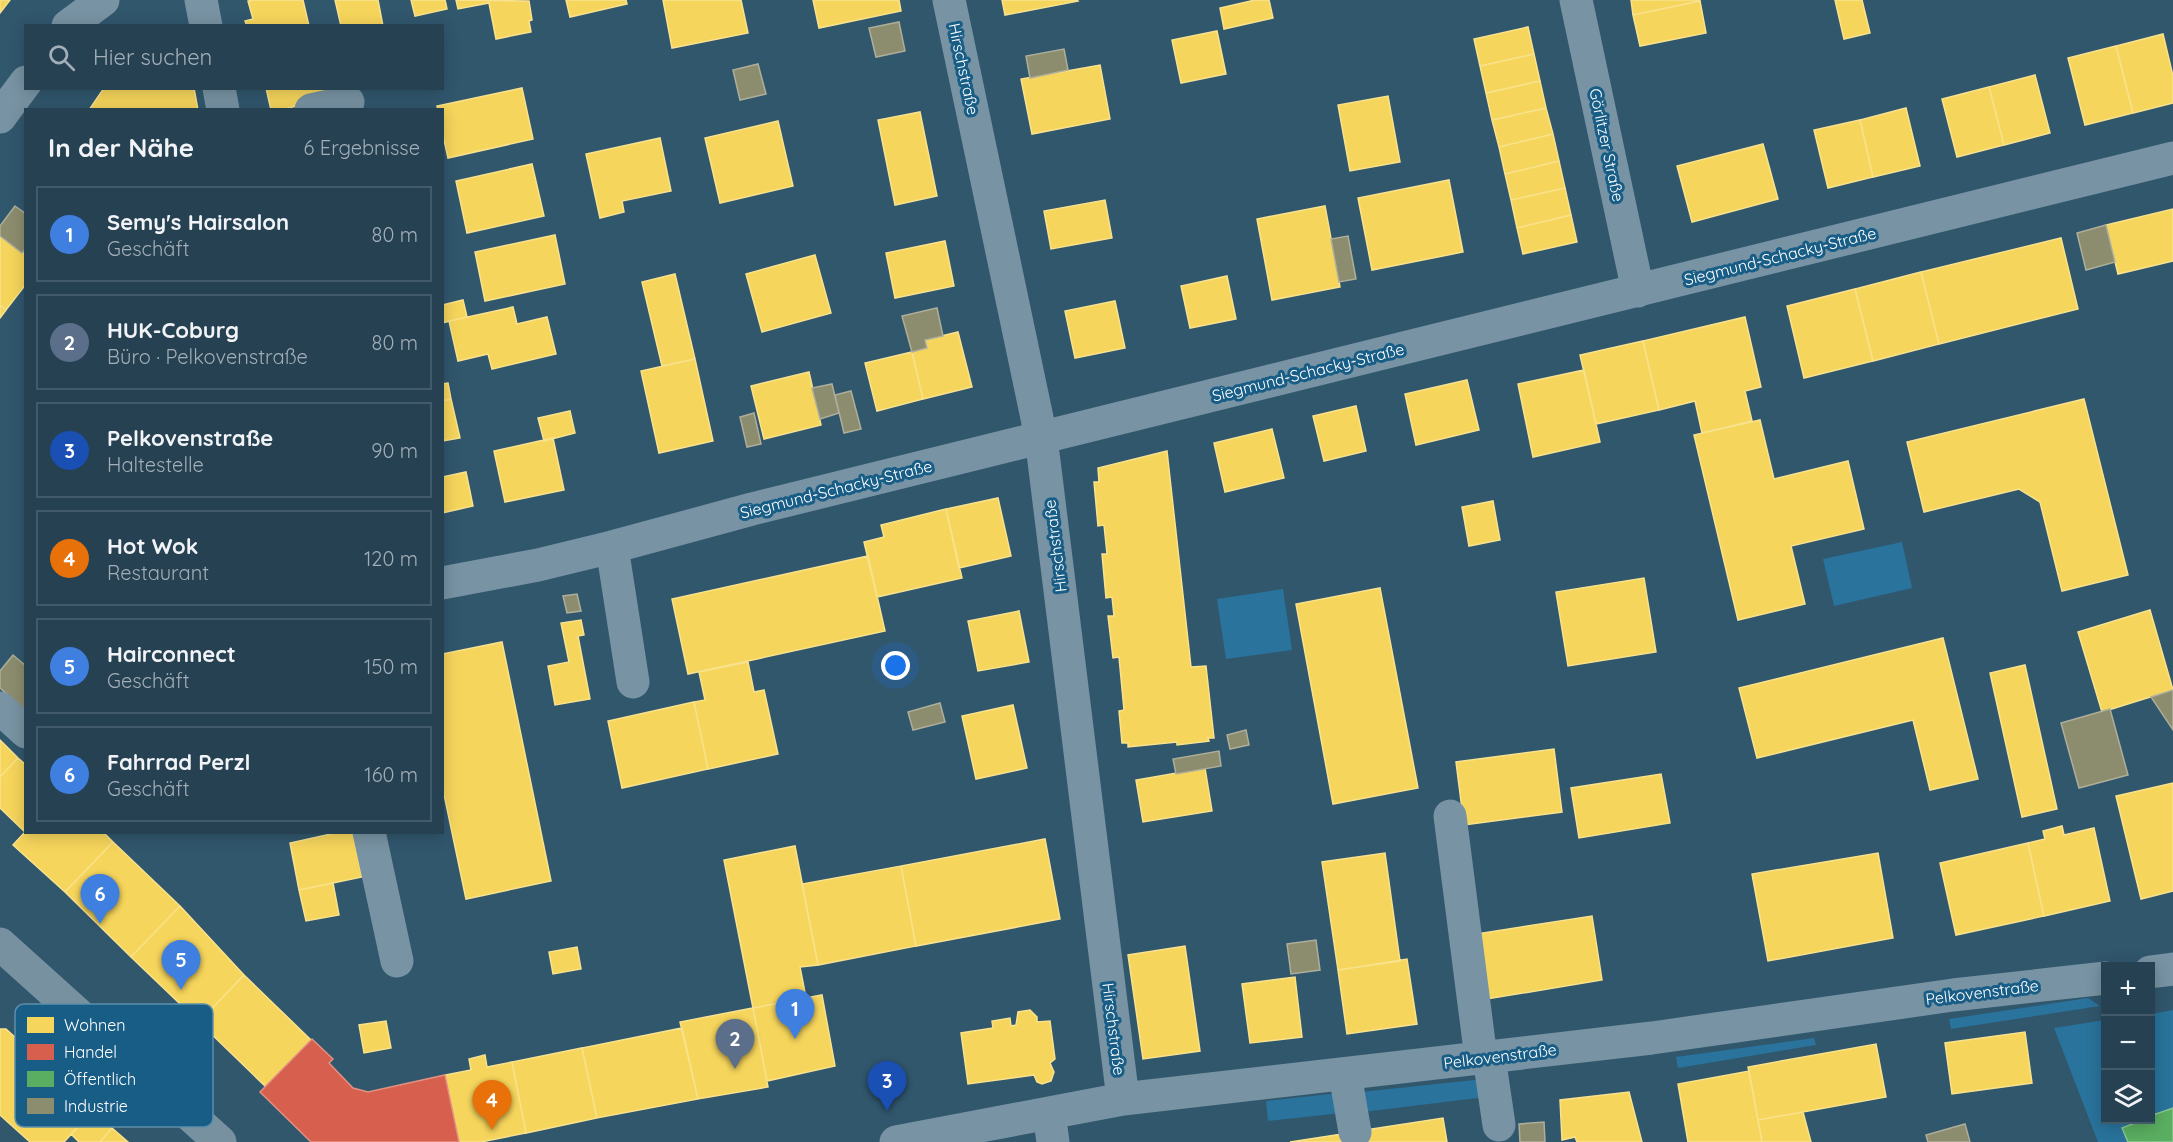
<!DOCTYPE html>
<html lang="de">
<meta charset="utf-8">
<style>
:root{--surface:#254152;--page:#314c5c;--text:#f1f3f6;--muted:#a3afb8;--line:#425a69;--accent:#95b2f1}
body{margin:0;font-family:Quicksand,sans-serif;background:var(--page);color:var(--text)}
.controls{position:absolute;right:18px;bottom:18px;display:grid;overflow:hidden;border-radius:0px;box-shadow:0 3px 15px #0003}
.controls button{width:54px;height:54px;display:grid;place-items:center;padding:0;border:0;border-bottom:2px solid var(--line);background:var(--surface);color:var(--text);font:30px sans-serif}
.you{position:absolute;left:896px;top:666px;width:21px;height:21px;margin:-15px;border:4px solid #fff;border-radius:50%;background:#1a73e8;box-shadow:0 0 0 9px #1a73e833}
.badge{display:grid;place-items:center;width:39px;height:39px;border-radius:50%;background:var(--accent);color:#fff;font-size:20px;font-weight:700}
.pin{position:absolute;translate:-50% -50px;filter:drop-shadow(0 2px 3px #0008)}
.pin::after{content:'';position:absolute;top:32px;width:21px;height:18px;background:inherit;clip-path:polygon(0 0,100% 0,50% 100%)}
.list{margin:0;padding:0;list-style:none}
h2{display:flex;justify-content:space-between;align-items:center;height:78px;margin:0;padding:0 24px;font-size:26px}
h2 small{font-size:20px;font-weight:400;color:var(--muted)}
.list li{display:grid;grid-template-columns:39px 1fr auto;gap:18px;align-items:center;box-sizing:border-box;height:96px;margin:0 12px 12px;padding:0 12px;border:2px solid var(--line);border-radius:0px}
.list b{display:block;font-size:22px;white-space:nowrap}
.list p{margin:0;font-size:20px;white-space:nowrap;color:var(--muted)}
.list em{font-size:20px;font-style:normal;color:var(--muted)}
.icon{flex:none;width:33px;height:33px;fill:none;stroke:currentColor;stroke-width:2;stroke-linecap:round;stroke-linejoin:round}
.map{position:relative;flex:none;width:2173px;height:1142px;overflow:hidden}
.search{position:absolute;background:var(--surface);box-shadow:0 3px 15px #0003;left:24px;top:24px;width:420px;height:66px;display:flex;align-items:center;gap:15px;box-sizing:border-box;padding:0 21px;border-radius:0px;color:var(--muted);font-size:22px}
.panel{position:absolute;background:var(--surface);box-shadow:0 3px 15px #0003;left:24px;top:108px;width:420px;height:726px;border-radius:0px}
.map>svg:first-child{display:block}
.green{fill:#29739c}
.homes{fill:#f6d55c;stroke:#f9e28d;stroke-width:1.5}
.shops{fill:#d6604d;stroke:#e29082;stroke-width:1.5}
.public{fill:#5aae61;stroke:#8cc690;stroke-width:1.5}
.industry{fill:#8c8c6e;stroke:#aeae9a;stroke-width:1.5}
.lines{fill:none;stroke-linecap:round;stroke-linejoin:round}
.minor{stroke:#7893a3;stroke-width:33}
.major{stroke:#7791a0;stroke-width:33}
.labels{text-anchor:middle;stroke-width:6;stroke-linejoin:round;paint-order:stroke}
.street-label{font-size:16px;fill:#fff;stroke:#185d86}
.key{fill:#185d86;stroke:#5d8eaa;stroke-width:1.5}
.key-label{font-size:16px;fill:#fff}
</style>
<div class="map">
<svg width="2173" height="1142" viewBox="0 0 2173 1142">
<rect width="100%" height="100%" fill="#31576d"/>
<path class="green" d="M1902 542 1912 588 1834 606 1823 559Z
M1283 589 1292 650 1226 659 1217 599Z
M2088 998 2100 1006 1951 1029 1949 1019Z
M2173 1010V1142H2098L2054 1028 2105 1020 2106 1120H2150L2151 1014Z
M1814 1038 1816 1045 1678 1068 1676 1057Z
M1484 1079 1486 1097 1363 1112 1361 1092Z
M1340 1093 1342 1113 1268 1121 1266 1101Z"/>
<path class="homes" d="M0 0H10L0 13Z
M254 0H303L309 26H247L245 21 253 19 248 1Z
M335 0H378L383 26H341Z
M411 0H445L447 9 415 16Z
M456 0 529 1 532 20 529 21 531 32 496 39 489 3 458 9Z
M566 0H626L627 4 570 17Z
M663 0H741L748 33 672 48Z
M813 0H899L901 11 819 28Z
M1002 0H1077L1078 1 1005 15Z
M1255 0H1269L1273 18 1224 29 1220 8Z
M1631 0H1699L1700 1 1633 15Z
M1835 0H1862L1870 33 1844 39Z
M1700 1 1706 33 1640 46 1633 15Z
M1528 27 1534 54 1480 66 1474 39Z
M1217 31 1226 74 1181 83 1172 40Z
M2163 34 2173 76V103L2133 113 2116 46Z
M2116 46 2133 113 2085 125 2068 58Z
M1534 54 1540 81 1486 93 1480 66Z
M1100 65 1110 119 1032 134 1021 79Z
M2035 75 2050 133 2004 145 1989 87Z
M1540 81 1546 108 1492 120 1486 93Z
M1989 87 2004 145 1957 157 1942 99Z
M104 88H194L198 110H89Z
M266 88H325L328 98 281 110H271Z
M522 88 533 139 448 158 442 131V110H438L437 106Z
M1388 96 1400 162 1350 171 1338 105Z
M1546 108 1553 134 1499 147 1492 120Z
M1906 108 1920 166 1873 177 1860 120Z
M920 112 937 196 895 205 878 120Z
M1860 120 1873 177 1828 188 1814 130Z
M778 121 793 186 720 203 705 138Z
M1553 134 1559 161 1505 174 1499 147Z
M660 138 671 191 622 201 624 212 600 218 586 154Z
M1763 144 1778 199 1692 222 1677 166Z
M1559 161 1565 188 1511 200 1505 174Z
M532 164 544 216 467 233 456 181Z
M1449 180 1463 252 1372 270 1358 198Z
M1565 188 1571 215 1517 228 1511 200Z
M1105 200 1112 238 1051 249 1044 211Z
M1325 206 1340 287 1272 300 1257 219Z
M2173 209V261L2118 274 2106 225Z
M1571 215 1577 242 1523 254 1517 228Z
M555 235 565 284 485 301 475 252Z
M0 236 26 255V284L6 310 0 305Z
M2061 238 2078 309 1939 344 1921 272Z
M945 241 954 286 895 298 886 253Z
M815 255 831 313 762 332 746 274Z
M1921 272 1939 344 1873 361 1855 289Z
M675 274 695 359 662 366 642 282Z
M1227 276 1236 319 1190 328 1181 286Z
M1855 289 1873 361 1804 378 1787 306Z
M463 300 467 317 442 323V305Z
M1115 301 1125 348 1075 358 1065 311Z
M0 305 6 310 0 318Z
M513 307 517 324 547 317 556 354 492 369 488 354 458 361 449 321Z
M1745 317 1761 387 1745 391 1752 421 1702 433 1695 401 1659 410 1643 341Z
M958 332 972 387 923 399 912 352 927 348 925 340Z
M1643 341 1659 410 1596 424 1580 355Z
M912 352 923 399 877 411 865 363Z
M695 359 713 441 659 453 641 371Z
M1584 370 1600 442 1533 457 1518 384Z
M809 372 821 425 764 439 751 386Z
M1467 380 1479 430 1416 445 1405 394Z
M448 383 451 399 442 401V384Z
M451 399 460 438 442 441V401Z
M2084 399 2128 575 2062 591 2040 502 2019 489 1924 512 1907 442Z
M1356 406 1366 451 1324 461 1313 416Z
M570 411 575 433 544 441 538 418Z
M1760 420 1774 479 1848 461 1864 529 1791 546 1805 604 1738 620 1694 435Z
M1272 429 1284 478 1225 492 1214 443Z
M553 438 564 490 505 502 494 451Z
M1167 451 1191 667 1206 666 1214 738H1208L1209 741 1177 745V742L1128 747V743H1122L1119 711 1124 710 1119 657 1113 658 1108 616H1114L1112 597 1106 598 1102 554H1107L1104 525 1098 526 1094 482H1099L1098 468Z
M466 472 473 506 442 513V477Z
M998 498 1011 556 959 568 946 509Z
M1493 501 1500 540 1469 546 1462 507Z
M946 509 962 578 877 597 864 542 884 537 881 525Z
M868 556 885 631 688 674 672 599Z
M1644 578 1656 652 1568 666 1556 592Z
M1380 588 1418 788 1333 804 1296 604Z
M2150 610 2173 690 2102 712 2078 632Z
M1019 611 1029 662 978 671 968 621Z
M581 620 584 635 578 636 590 699 555 705 548 666 569 662 561 623Z
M1943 638 1978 779 1930 790 1913 720 1757 758 1739 688Z
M502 642 551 881 466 899 442 785V654Z
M748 662 754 692 764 690 778 754 708 769 694 702 705 700 699 672Z
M2025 665 2057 809 2022 817 1990 673Z
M694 702 708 769 622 788 608 721Z
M1013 705 1027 768 976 779 962 716Z
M0 740 18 758 0 777Z
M1554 749 1562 812 1464 825 1456 762Z
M18 758 26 765 25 832 0 808V777Z
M1205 768 1212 811 1143 822 1136 780Z
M1661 774 1670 823 1579 838 1571 788Z
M2173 783V891L2141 899 2116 796Z
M2062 826 2064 835 2094 828 2110 901 2044 916 2028 843 2045 839 2043 831Z
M26 831V832H103L113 842 65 892 13 845Z
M340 832H353L362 877 299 890 290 843Z
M1045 839 1060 919 916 946 901 866Z
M113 842 180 906 131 957 65 892Z
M2028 843 2044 916 1956 935 1940 863Z
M795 846 818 965 800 967 806 998 753 1008 724 860Z
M1385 853 1400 961 1338 970 1322 862Z
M1878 853 1893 938 1768 961 1752 874Z
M901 866 916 946 818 965 802 884Z
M333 883 339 915 306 921 299 890Z
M180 906 244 975 199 1022 131 957Z
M1592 916 1602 980 1487 999 1476 934Z
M1185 946 1200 1051 1143 1059 1128 955Z
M577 947 581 969 553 974 549 952Z
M1407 959 1417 1024 1347 1034 1338 970Z
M244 975 311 1040 266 1087 199 1022Z
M1295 977 1302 1037 1250 1043 1242 984Z
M822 995 835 1066 767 1081 753 1008Z
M753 1008 768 1087 698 1099 680 1022Z
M1030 1010 1037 1017V1022L1050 1021 1055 1059 1050 1063 1054 1072 1051 1081 1042 1084 1037 1082 1034 1075 968 1084 961 1033 993 1028 992 1021 1010 1018 1011 1026 1016 1025 1018 1012Z
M386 1021 391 1048 364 1053 359 1025Z
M682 1028 698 1099 597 1118 582 1048Z
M0 1029H6L94 1110 64 1142H30L0 1115Z
M2025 1032 2032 1083 1952 1094 1945 1043Z
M1876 1044 1886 1097 1758 1120 1748 1067Z
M582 1048 597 1118 526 1133 512 1062Z
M485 1055 487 1067 512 1062 526 1133 481 1142H459L445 1075 471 1070 469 1059Z
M1749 1071 1762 1142H1688L1678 1084Z
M1629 1092 1642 1142H1577L1575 1137 1562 1140 1560 1100Z
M94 1110 112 1128 100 1142H79L71 1134Z
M1803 1112 1811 1142H1762L1758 1120Z
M1443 1118 1447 1142H1367L1366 1130Z
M112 1128 128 1142H100Z
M1355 1132 1367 1142H1290Z"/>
<path class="shops" d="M312 1039 333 1059 329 1063 353 1088 368 1092 445 1075 459 1142H311L260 1092Z"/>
<path class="public" d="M2173 1108V1142H2128L2122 1128 2143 1120H2150V1116Z"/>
<path class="industry" d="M899 22 905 51 876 57 869 28Z
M1064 49 1068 70 1030 78 1026 56Z
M758 64 766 94 740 100 733 70Z
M15 206 26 214V248L22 253 0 236V226Z
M2106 225 2115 262 2086 270 2077 233Z
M1348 236 1356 279 1339 282 1331 239Z
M937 308 943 336 925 340 927 348 912 352 902 316Z
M832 384 839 413 820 419 812 388Z
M851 391 861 429 844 433 835 395Z
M754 413 761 444 747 447 740 417Z
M577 594 581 611 567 613 563 596Z
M13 655 26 666V711L0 688V671Z
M2173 690V730L2151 697Z
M940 703 945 722 913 730 908 712Z
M2110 709 2128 775 2079 788 2061 723Z
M1246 730 1249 745 1230 749 1227 735Z
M1219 751 1221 766 1176 774 1173 759Z
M1316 940 1320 970 1291 974 1287 944Z
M1544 1122 1545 1142H1520L1519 1124Z
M1965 1124 1970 1142H1928L1926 1135Z"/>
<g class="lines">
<path class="minor" d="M201 0 206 26
M949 0 1041 437 1123 1099
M1576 0 1638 291
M68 26 103 0
M219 88 223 110
M311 110 348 102
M0 117 26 82
M612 547 633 682
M442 583 538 565 612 547 752 509 2173 158
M0 708 26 732
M1450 816 1481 1058
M369 832 397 961
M2150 972 2173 969
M1489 1057 1499 1125
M1345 1074 1355 1132
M1049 1113 1053 1142
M896 1142 1123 1099 1652 1038 1953 995 2106 978"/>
<path class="major" d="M0 944 220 1142"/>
</g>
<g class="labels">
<g class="street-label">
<text transform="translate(964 69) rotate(78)" y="6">Hirschstraße</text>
<text transform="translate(1607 145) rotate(78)" y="6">Görlitzer Straße</text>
<text transform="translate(1780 256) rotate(-14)" y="6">Siegmund-Schacky-Straße</text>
<text transform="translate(1308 372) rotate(-14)" y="6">Siegmund-Schacky-Straße</text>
<text transform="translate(836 489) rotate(-14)" y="6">Siegmund-Schacky-Straße</text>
<text transform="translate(1055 546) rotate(-97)" y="6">Hirschstraße</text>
<text transform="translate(1982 992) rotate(-7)" y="6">Pelkovenstraße</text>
<text transform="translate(1114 1029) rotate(83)" y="6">Hirschstraße</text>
<text transform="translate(1500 1056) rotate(-7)" y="6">Pelkovenstraße</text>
</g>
</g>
<rect x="15" y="1004" width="198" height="123" rx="9" class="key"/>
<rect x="27" y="1017" width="27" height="16" fill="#f6d55c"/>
<rect x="27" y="1044" width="27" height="16" fill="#d6604d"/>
<rect x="27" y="1071" width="27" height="16" fill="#5aae61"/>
<rect x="27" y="1098" width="27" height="16" fill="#8c8c6e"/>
<g class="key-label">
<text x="64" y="1031">Wohnen</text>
<text x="64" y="1058">Handel</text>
<text x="64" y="1085">Öffentlich</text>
<text x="64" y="1112">Industrie</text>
</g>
</svg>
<div class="controls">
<button>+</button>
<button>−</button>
<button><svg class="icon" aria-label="layers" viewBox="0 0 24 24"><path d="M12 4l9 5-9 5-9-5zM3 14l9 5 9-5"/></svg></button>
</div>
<div class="you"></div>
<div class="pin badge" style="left:795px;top:1039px;background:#3f7fe0">1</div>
<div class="pin badge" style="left:735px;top:1069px;background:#5c6f8a">2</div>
<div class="pin badge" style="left:887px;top:1111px;background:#1a4fb4">3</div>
<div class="pin badge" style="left:492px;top:1130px;background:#e8710a">4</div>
<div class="pin badge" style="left:181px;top:990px;background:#3f7fe0">5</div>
<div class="pin badge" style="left:100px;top:924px;background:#3f7fe0">6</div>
<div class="search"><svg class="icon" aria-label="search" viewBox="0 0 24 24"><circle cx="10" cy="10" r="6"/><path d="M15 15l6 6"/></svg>Hier suchen</div>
<section class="panel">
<h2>In der Nähe<small>6 Ergebnisse</small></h2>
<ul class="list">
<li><span class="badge" style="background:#3f7fe0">1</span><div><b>Semy's Hairsalon</b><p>Geschäft</p></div><em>80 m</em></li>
<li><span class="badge" style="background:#5c6f8a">2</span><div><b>HUK-Coburg</b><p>Büro · Pelkovenstraße</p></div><em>80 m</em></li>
<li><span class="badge" style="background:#1a4fb4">3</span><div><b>Pelkovenstraße</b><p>Haltestelle</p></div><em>90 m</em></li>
<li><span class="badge" style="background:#e8710a">4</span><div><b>Hot Wok</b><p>Restaurant</p></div><em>120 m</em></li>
<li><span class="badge" style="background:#3f7fe0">5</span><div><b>Hairconnect</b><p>Geschäft</p></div><em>150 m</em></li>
<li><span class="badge" style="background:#3f7fe0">6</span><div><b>Fahrrad Perzl</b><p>Geschäft</p></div><em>160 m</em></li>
</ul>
</section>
</div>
